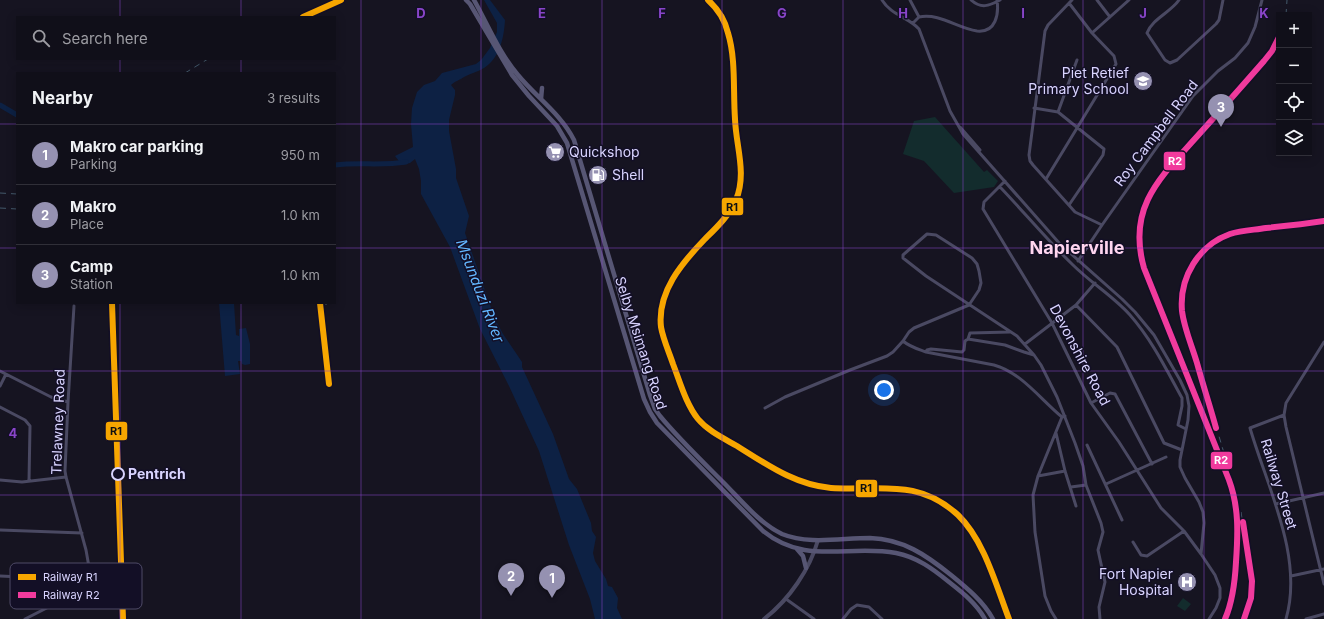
<!DOCTYPE html>
<meta charset="utf-8">
<style>
:root{--surface:#100f19;--page:#191822;--text:#f1f3f6;--muted:#9c9ca2;--line:#302f38;--accent:#9591b1}
body{margin:0;font-family:Inter,sans-serif;background:var(--page);color:var(--text)}
.controls{position:absolute;right:12px;top:12px;display:grid;overflow:hidden;border-radius:0px;box-shadow:0 2px 10px #0003}
.controls button{width:36px;height:36px;display:grid;place-items:center;padding:0;border:0;border-bottom:1px solid var(--line);background:var(--surface);color:var(--text);font:20px sans-serif}
.you{position:absolute;left:884px;top:390px;width:14px;height:14px;margin:-10px;border:3px solid #fff;border-radius:50%;background:#1a73e8;box-shadow:0 0 0 6px #1a73e833}
.badge{display:grid;place-items:center;width:26px;height:26px;border-radius:50%;background:var(--accent);color:#fff;font-size:13px;font-weight:700}
.pin{position:absolute;translate:-50% -33px;filter:drop-shadow(0 1px 2px #0008)}
.pin::after{content:'';position:absolute;top:21px;width:14px;height:12px;background:inherit;clip-path:polygon(0 0,100% 0,50% 100%)}
.list{margin:0;padding:0;list-style:none}
h2{display:flex;justify-content:space-between;align-items:center;height:52px;margin:0;padding:0 16px;font-size:17px}
h2 small{font-size:13px;font-weight:400;color:var(--muted)}
.list li{display:grid;grid-template-columns:26px 1fr auto;gap:12px;align-items:center;box-sizing:border-box;height:60px;padding:0 16px;border-top:1px solid var(--line)}
.list b{display:block;font-size:15px;white-space:nowrap}
.list p{margin:0;font-size:13px;white-space:nowrap;color:var(--muted)}
.list em{font-size:13px;font-style:normal;color:var(--muted)}
.icon{flex:none;width:22px;height:22px;fill:none;stroke:currentColor;stroke-width:2;stroke-linecap:round;stroke-linejoin:round}
.map{position:relative;flex:none;width:1324px;height:619px;overflow:hidden}
.search{position:absolute;background:var(--surface);box-shadow:0 2px 10px #0003;left:16px;top:16px;width:320px;height:44px;display:flex;align-items:center;gap:10px;box-sizing:border-box;padding:0 14px;border-radius:0px;color:var(--muted);font-size:15px}
.panel{position:absolute;background:var(--surface);box-shadow:0 2px 10px #0003;left:16px;top:72px;width:320px;height:232px;border-radius:0px}
.map>svg:first-child{display:block}
.green{fill:#132c2d}
.water{fill:#0d2144}
.lines{fill:none;stroke-linecap:round;stroke-linejoin:round}
.river{stroke:#0d2144;stroke-width:5}
.minor{stroke:#4a4962;stroke-width:3}
.tertiary{stroke:#4a4962;stroke-width:4}
.secondary{stroke:#575674;stroke-width:4.5}
.rail{stroke:#43596b;stroke-width:1;stroke-dasharray:6 5;stroke-linecap:butt}
.rail-1-casing{stroke:#130f26;stroke-width:9}
.rail-2-casing{stroke:#130f26;stroke-width:9}
.rail-1{stroke:#f7a600;stroke-width:6}
.rail-2{stroke:#f13a9d;stroke-width:6}
.grid{fill:none;stroke:#8945c9;stroke-width:1;stroke-opacity:0.55}
.stop-dot{fill:#130f26;stroke:#d9d4ff;stroke-width:2}
.labels{text-anchor:middle;stroke-width:3;stroke-linejoin:round;paint-order:stroke}
.poi-label{font-size:14px;fill:#d9d4ff;stroke:#130f26;text-anchor:end}
.street-label{font-size:14px;fill:#d9d4ff;stroke:#130f26}
.stop-label{font-size:14px;font-weight:bold;fill:#d9d4ff;stroke:#130f26;text-anchor:start}
.water-label{font-size:15px;font-style:italic;fill:#62b6ff;stroke:#130f26}
.district-label{font-size:18px;font-weight:bold;fill:#ffd6f0;stroke:#130f26}
.key{fill:#130f26;stroke:#4e4a67;stroke-width:1}
.key-label{font-size:11px;fill:#d9d4ff}
.grid-label{font-size:13px;text-anchor:middle;font-weight:bold;fill:#8945c9;stroke:#130f26;stroke-width:3;stroke-linejoin:round;paint-order:stroke}
.line-badge{stroke:#130f26;stroke-width:1.5}
.badge-label{font-size:11px;text-anchor:middle;font-weight:bold;fill:#fff}
.pale-badge-label{font-size:11px;text-anchor:middle;font-weight:bold;fill:#111}
</style>
<div class="map">
<svg width="1324" height="619" viewBox="0 0 1324 619">
<rect width="100%" height="100%" fill="#161421"/>
<path class="green" d="M935 117 984 172 987 170 998 181 994 187 954 193 924 161 903 154 914 121Z
M1183 598 1191 604 1185 611 1177 606Z"/>
<path class="water" d="M484 0H490L505 20C504 37 500 58 484 68 478 72 471 73 464 77 460 80 455 81 451 85L455 90V95L449 120V131L456 169V178L469 216 465 233 495 319 503 334 522 362V367L553 434 569 479 577 489 591 523 592 531 596 537 593 553 595 561 606 579 608 586 612 587 618 598 617 608 622 619H595L590 599 569 545 539 451 509 386 480 329 450 247 421 194V181L419 169 415 159 410 163 402 165 395 156 413 147 411 124 412 108 417 92 424 85 435 81 442 73 476 64 481 60 490 48 497 32V23Z
M219 303H234L236 335 239 336V329L246 328 250 344V364L245 365 242 364 241 361H238L240 374 225 376Z"/>
<g class="lines">
<path class="river" d="M0 105 17 115
M335 165C359 162 382 166 406 162"/>
<path class="minor" d="M882 0C891 15 908 17 919 29L950 111 963 134 1060 244 1122 299 1135 312 1154 335 1180 380 1187 395 1189 406 1188 420 1180 460V467L1185 478 1199 502 1203 512 1204 523 1201 554
M910 0 919 17
M971 0C981 9 989 6 1000 0
M1072 0 1048 25 1045 31 1029 155 1030 161 1033 165 1075 212 1102 225
M1097 0 1110 17
M1179 0C1171 12 1152 19 1147 33L1165 60 1170 63 1177 60 1216 24 1219 20 1223 0
M913 23 919 17C940 13 957 28 977 31 996 33 999 14 997 0
M1092 33 1129 0
M1034 108 1058 112 1104 149 1103 155 1069 205
M1058 112 1077 60
M960 127 980 150
M1046 179 1116 64 1114 56 1092 33 1069 3
M1005 181 984 202 983 209 1052 323 1091 403 1119 442 1161 508 1184 531 1201 554 1215 575 1220 588V598L1216 608 1209 619
M1000 187C1024 212 1047 240 1073 265 1091 283 1113 296 1130 315 1152 340 1166 369 1182 398V406L1178 425 1186 429
M1078 261 1102 225 1193 96 1218 71 1235 58 1248 43 1255 27 1262 0
M1076 305 1117 347 1164 443 1182 450
M968 339 970 333 1010 332
M1324 342 1286 403 1284 415 1286 427 1324 584
M1025 344 1076 305 1095 283
M926 352 994 365C1022 373 1040 399 1062 417L1065 416
M1034 355 1024 352 1005 345 968 339 965 341 964 350 962 352 931 349 927 350 926 352C918 349 910 347 903 341L909 332 914 328 969 305 979 290 981 283 979 271 977 264 972 258 936 235 927 234 903 255V258L926 276 1017 336 1034 355 1041 365 1057 397 1075 443 1083 466 1086 485 1101 523 1103 532 1098 550 1105 582 1099 607 1100 619
M0 371 51 397 68 402
M0 386 6 374
M1091 403 1110 393 1115 394 1152 464
M0 407 25 420 30 426 29 481
M765 408 785 397 850 370 887 356 893 352 903 341
M1284 415 1250 428C1267 487 1304 557 1286 619
M1062 417 1038 476 1065 471
M1056 433 1065 471 1076 506
M1087 445 1122 520
M1038 476 1033 495 1035 532 1045 596 1051 611 1056 619
M0 480 22 482 66 477
M1106 484 1166 457
M1071 487 1086 485
M1276 504 1324 493
M0 530 82 533
M1133 542 1141 555 1147 556 1184 531
M0 576 42 578 47 583 57 603
M1291 576 1324 569
M786 599 814 619
M25 619 80 591 83 588 89 578V567L86 550 66 477 65 471 68 402 74 306
M843 619 851 609 857 605 869 607 882 619
M1306 619 1324 614"/>
<path class="tertiary" d="M764 619C789 600 810 569 818 540"/>
<path class="secondary" d="M466 0 470 4 512 75 529 96 557 126 567 143 644 399 650 412 657 423 763 531C806 566 848 544 896 553 917 557 933 569 949 582 963 593 976 603 985 619
M474 0C488 25 499 53 518 75 536 97 561 114 574 140L650 395 655 409 660 416C679 439 702 461 723 482 741 500 759 523 782 534 809 545 841 538 870 538 903 539 926 555 951 575 967 588 983 601 993 619
M541 99 542 88
M797 549 803 556 806 568"/>
<path class="rail" d="M708 0C718 9 725 20 728 33 736 59 733 91 735 119 736 147 747 173 736 200 729 216 716 228 704 240 682 263 657 292 661 327 663 339 669 352 673 364 680 382 686 404 698 419 708 431 723 438 737 446 766 464 795 485 831 488 879 491 918 478 958 515 984 540 996 585 1009 619
M1286 15 1287 0
M299 17 337 0
M185 73 208 59
M0 193 17 194
M0 208 17 209
M111 303 121 619
M320 303 329 384
M326 303V305
M1224 453 1183 316C1177 280 1197 245 1232 234 1243 230 1255 230 1266 228 1285 226 1305 224 1324 221
M1241 512 1252 581 1251 598 1244 619
M1225 619C1233 601 1235 581 1236 562 1238 533 1239 507 1229 480L1144 268C1126 205 1163 175 1201 132 1222 109 1243 85 1264 61L1272 51 1279 37"/>
<g class="rail-1-casing">
<path id="rail-1" d="M708 0C718 9 725 20 728 33 736 59 733 91 735 119 736 147 747 173 736 200 729 216 716 228 704 240 682 263 657 292 661 327 663 339 669 352 673 364 680 382 686 404 698 419 708 431 723 438 737 446 766 464 795 485 831 488 879 491 918 478 958 515 984 540 996 585 1009 619
M303 17 341 0
M112 303 123 619
M320 303 329 384"/>
</g>
<g class="rail-2-casing">
<path id="rail-2" d="M1216 428C1210 406 1203 385 1197 363 1192 346 1184 328 1182 311 1179 277 1199 245 1230 234 1242 230 1255 230 1266 228 1286 226 1305 224 1324 221
M1243 522 1252 581 1251 598 1244 619
M1225 619C1233 601 1235 581 1236 562 1238 533 1239 507 1229 480L1144 268C1126 205 1163 175 1201 132 1222 109 1243 85 1264 61L1272 51 1279 37"/>
</g>
<use href="#rail-1" class="rail-1"/>
<use href="#rail-2" class="rail-2"/>
</g>
<path class="grid" d="M120 0V17M241 0V17M361 0V619M481 0V619M602 0V619M722 0V619M843 0V619M963 0V619M1083 0V619M1204 0V619M120 59V73M241 59V73M0 124H17M335 124H1279M1309 124H1324M0 248H17M335 248H1324M120 303V619M241 303V619M0 371H1324M0 495H1324"/>
<defs>
<g id="school-disc" transform="scale(1)"><circle r="9.5" fill="#9591b1" stroke="#130f26"/><path d="M0-5L7-2L0 1L-7-2ZM-4 1L0 2.5L4 1V4Q0 6-4 4Z" fill="#fff"/></g>
<g id="supermarket-disc" transform="scale(1)"><circle r="9.5" fill="#9591b1" stroke="#130f26"/><path d="M-6-5.5h2.5l.6 2H6L4.5 2H-2.5L-4.4-4H-6ZM-1.5 3.2a1.3 1.3 0 1 0 .1 0ZM3 3.2a1.3 1.3 0 1 0 .1 0Z" fill="#fff"/></g>
<g id="fuel-disc" transform="scale(1)"><circle r="9.5" fill="#9591b1" stroke="#130f26"/><path d="M-5.5-6h7V0h2V4h1.3V-2.5L3-4.5l.8-.8L6-3V5H2.5V1h-1V6h-7ZM-4.2-4.7v3.2H.2V-4.7Z" fill="#fff"/></g>
<g id="hospital-disc" transform="scale(1)"><circle r="9.5" fill="#9591b1" stroke="#130f26"/><path d="M-5-5h3v3.5h4V-5h3V5h-3V1.5h-4V5h-3Z" fill="#fff"/></g>
</defs>
<g fill-rule="evenodd">
<use href="#school-disc" x="1143" y="81"/>
<use href="#supermarket-disc" x="555" y="152"/>
<use href="#fuel-disc" x="598" y="175"/>
<use href="#hospital-disc" x="1187" y="582"/>
</g>
<circle class="stop-dot" cx="118" cy="474" r="6"/>
<g class="labels">
<g class="poi-label">
<text x="1129" y="78">Piet Retief<tspan x="1129" dy="16">Primary School</tspan></text>
<text x="569" y="157" text-anchor="start">Quickshop</text>
<text x="612" y="180" text-anchor="start">Shell</text>
<text x="1173" y="579">Fort Napier<tspan x="1173" dy="16">Hospital</tspan></text>
</g>
<g class="street-label">
<text transform="translate(1156 133) rotate(-53)" y="5">Roy Campbell Road</text>
<text transform="translate(641 343) rotate(72)" y="5">Selby Msimang Road</text>
<text transform="translate(1080 355) rotate(62)" y="5">Devonshire Road</text>
<text transform="translate(58 422) rotate(-88)" y="5">Trelawney Road</text>
<text transform="translate(1279 484) rotate(73)" y="5">Railway Street</text>
</g>
<g class="stop-label">
<text x="128" y="479">Pentrich</text>
</g>
<g class="water-label">
<text transform="translate(480 291) rotate(69)" y="5">Msunduzi River</text>
</g>
<g class="district-label">
<text x="1077" y="254">Napierville</text>
</g>
</g>
<rect x="10" y="563" width="132" height="46" rx="6" class="key"/>
<rect x="18" y="574" width="18" height="6" fill="#f7a600"/>
<rect x="18" y="592" width="18" height="6" fill="#f13a9d"/>
<g class="key-label">
<text x="43" y="581">Railway R1</text>
<text x="43" y="599">Railway R2</text>
</g>
<g class="grid-label">
<text x="421" y="18">D</text>
<text x="542" y="18">E</text>
<text x="662" y="18">F</text>
<text x="782" y="18">G</text>
<text x="903" y="18">H</text>
<text x="1023" y="18">I</text>
<text x="1143" y="18">J</text>
<text x="1264" y="18">K</text>
<text x="13" y="438">4</text>
</g>
<g class="line-badge">
<rect x="1163" y="151" width="23" height="20" rx="4" fill="#f13a9d"/>
<rect x="721" y="197" width="23" height="19" rx="4" fill="#f7a600"/>
<rect x="105" y="421" width="23" height="20" rx="4" fill="#f7a600"/>
<rect x="1210" y="451" width="23" height="19" rx="4" fill="#f13a9d"/>
<rect x="855" y="479" width="23" height="19" rx="4" fill="#f7a600"/>
</g>
<g class="badge-label">
<text x="1175" y="165">R2</text>
<text x="1221" y="464">R2</text>
</g>
<g class="pale-badge-label">
<text x="732" y="211">R1</text>
<text x="116" y="435">R1</text>
<text x="866" y="492">R1</text>
</g>
</svg>
<div class="controls">
<button>+</button>
<button>−</button>
<button><svg class="icon" aria-label="locate" viewBox="0 0 24 24"><circle cx="12" cy="12" r="6"/><path d="M12 2v4M12 18v4M2 12h4M18 12h4"/></svg></button>
<button><svg class="icon" aria-label="layers" viewBox="0 0 24 24"><path d="M12 4l9 5-9 5-9-5zM3 14l9 5 9-5"/></svg></button>
</div>
<div class="you"></div>
<div class="pin badge" style="left:552px;top:598px">1</div>
<div class="pin badge" style="left:511px;top:596px">2</div>
<div class="pin badge" style="left:1221px;top:127px">3</div>
<div class="search"><svg class="icon" aria-label="search" viewBox="0 0 24 24"><circle cx="10" cy="10" r="6"/><path d="M15 15l6 6"/></svg>Search here</div>
<section class="panel">
<h2>Nearby<small>3 results</small></h2>
<ul class="list">
<li><span class="badge">1</span><div><b>Makro car parking</b><p>Parking</p></div><em>950 m</em></li>
<li><span class="badge">2</span><div><b>Makro</b><p>Place</p></div><em>1.0 km</em></li>
<li><span class="badge">3</span><div><b>Camp</b><p>Station</p></div><em>1.0 km</em></li>
</ul>
</section>
</div>
